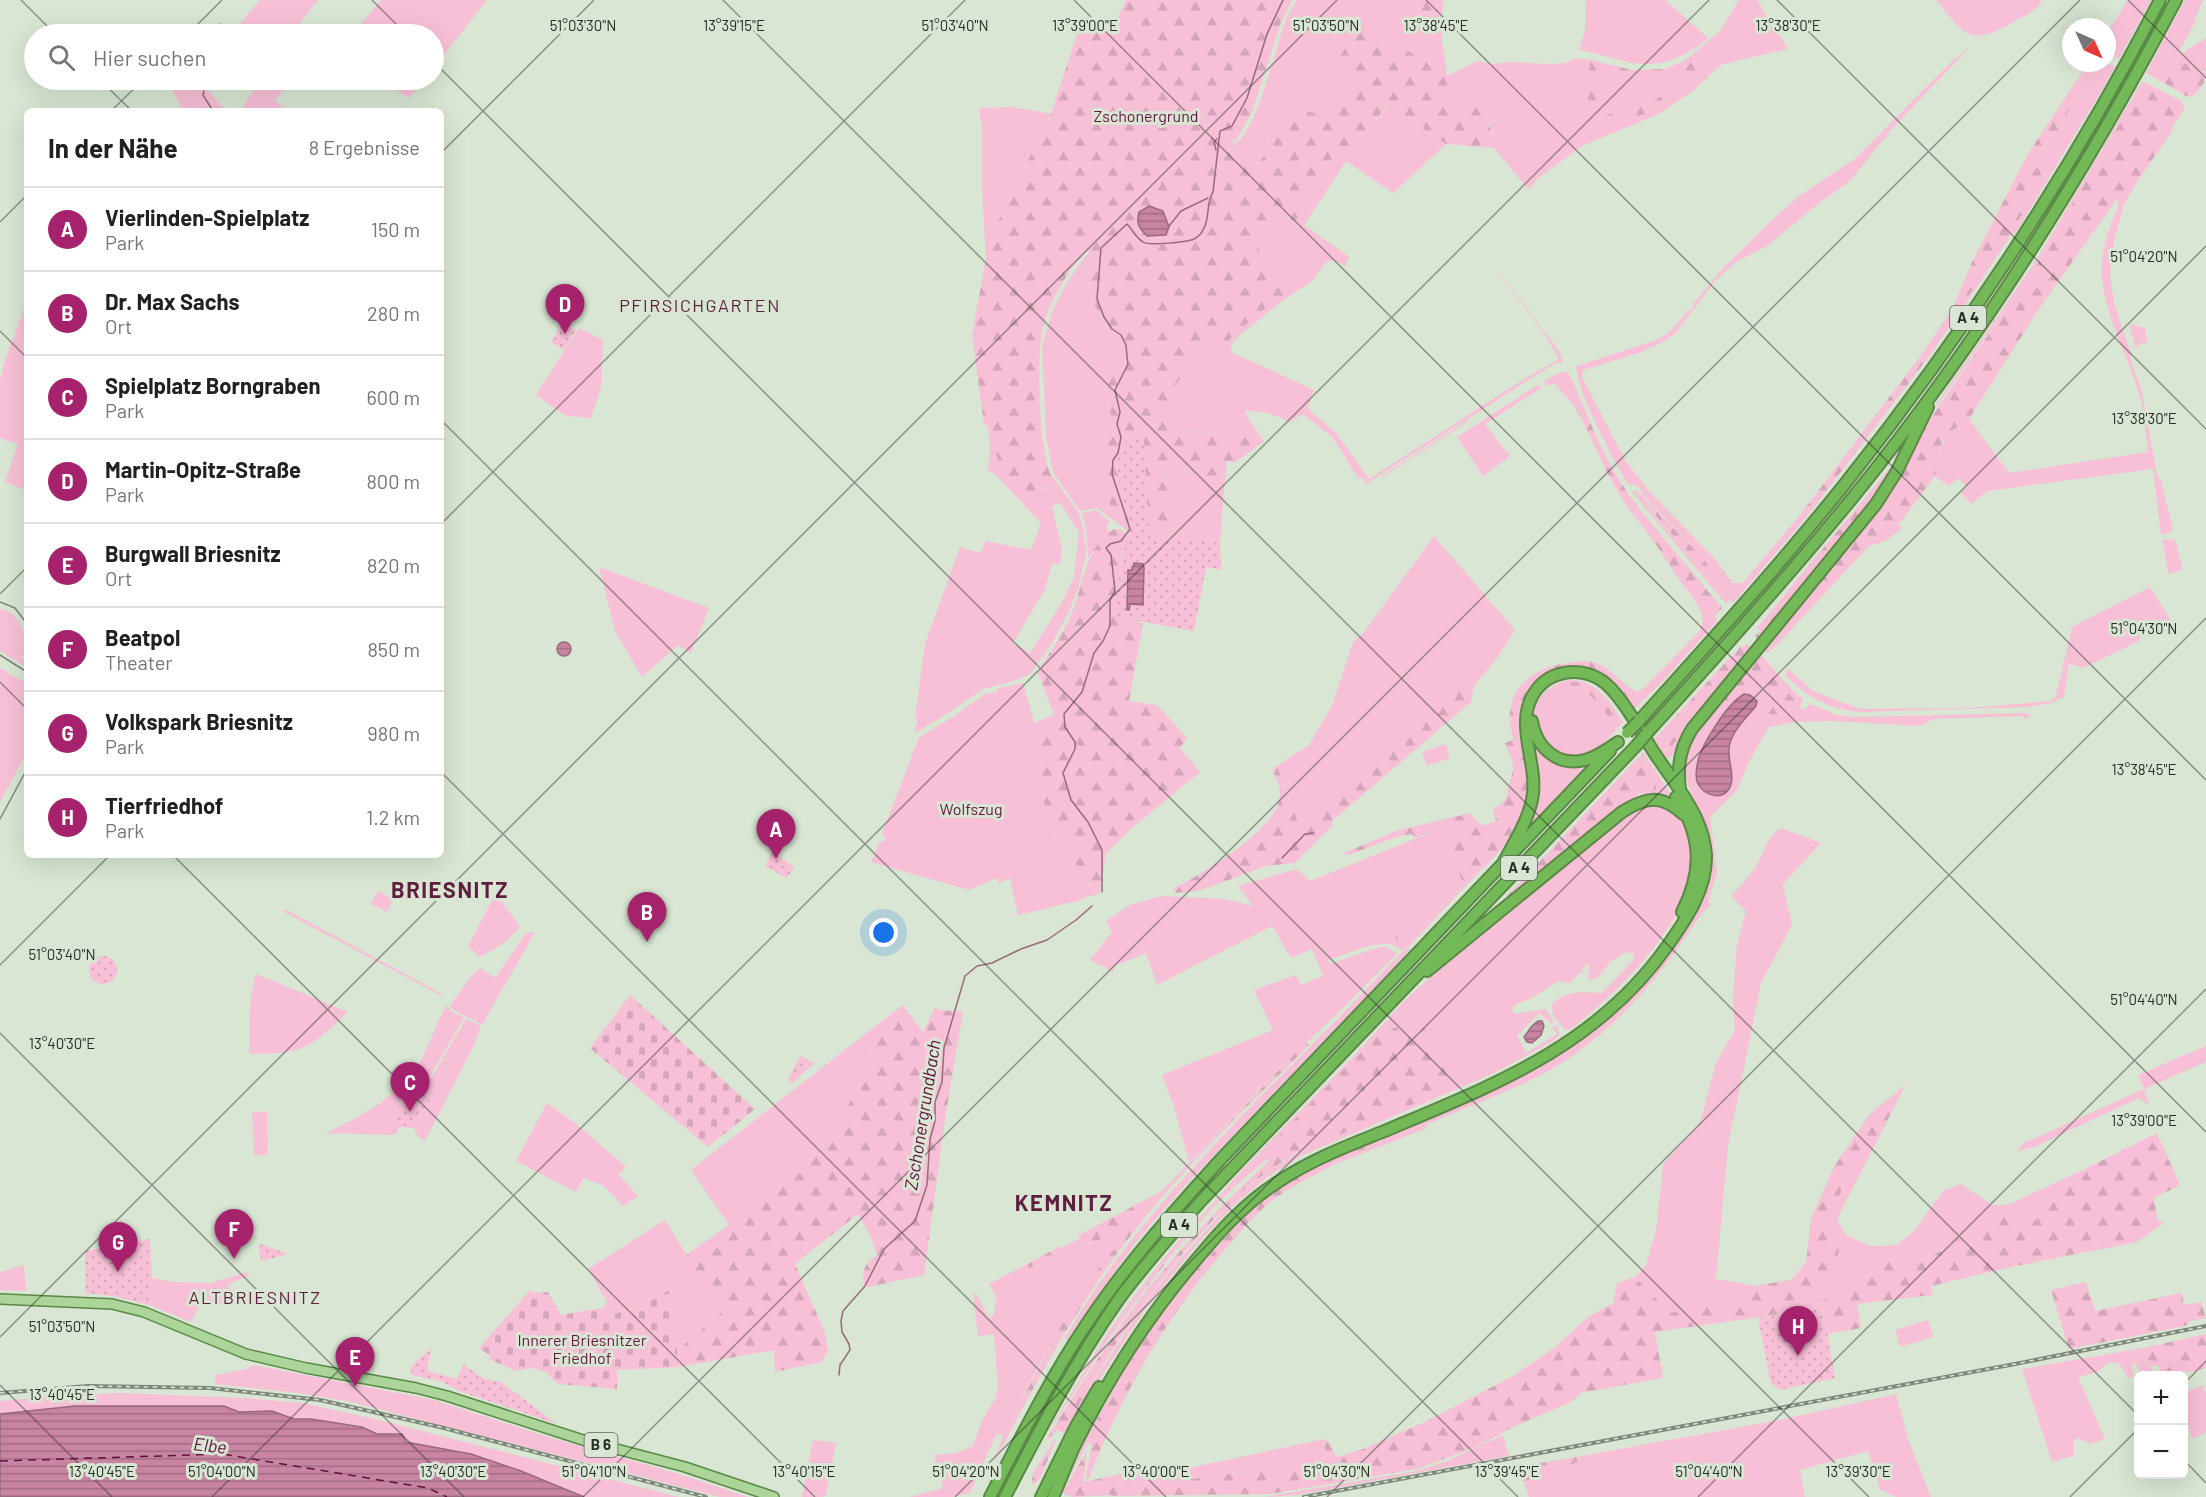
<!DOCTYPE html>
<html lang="de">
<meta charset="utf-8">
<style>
:root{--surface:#fff;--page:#f2f2f2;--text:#202124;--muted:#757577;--line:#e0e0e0;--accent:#a7226c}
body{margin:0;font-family:Barlow,sans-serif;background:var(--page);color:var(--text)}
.controls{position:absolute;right:18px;bottom:18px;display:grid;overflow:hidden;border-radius:9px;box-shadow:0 6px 24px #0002}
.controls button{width:54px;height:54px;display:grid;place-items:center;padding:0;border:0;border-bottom:2px solid var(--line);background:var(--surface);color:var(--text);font:30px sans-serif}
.compass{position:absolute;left:2062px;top:18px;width:54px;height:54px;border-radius:50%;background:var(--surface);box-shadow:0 6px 24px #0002;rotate:135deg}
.you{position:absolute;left:884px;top:933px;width:21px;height:21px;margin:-15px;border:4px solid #fff;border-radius:50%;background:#1a73e8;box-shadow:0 0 0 9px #1a73e833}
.badge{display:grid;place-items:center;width:39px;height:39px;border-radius:50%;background:var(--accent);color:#fff;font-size:20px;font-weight:700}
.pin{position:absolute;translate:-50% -50px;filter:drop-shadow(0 2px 3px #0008)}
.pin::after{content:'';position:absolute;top:32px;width:21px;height:18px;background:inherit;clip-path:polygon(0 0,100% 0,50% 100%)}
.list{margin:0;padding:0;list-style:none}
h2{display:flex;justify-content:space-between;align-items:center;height:78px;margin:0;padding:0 24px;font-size:26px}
h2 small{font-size:20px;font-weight:400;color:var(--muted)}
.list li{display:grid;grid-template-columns:39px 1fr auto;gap:18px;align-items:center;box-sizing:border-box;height:84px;padding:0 24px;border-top:2px solid var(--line)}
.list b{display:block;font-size:22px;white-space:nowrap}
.list p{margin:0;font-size:20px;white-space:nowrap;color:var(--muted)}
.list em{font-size:20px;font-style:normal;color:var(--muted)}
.icon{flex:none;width:33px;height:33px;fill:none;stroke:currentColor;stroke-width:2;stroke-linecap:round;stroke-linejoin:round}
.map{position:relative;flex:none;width:2206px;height:1497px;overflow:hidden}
.search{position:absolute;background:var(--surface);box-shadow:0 6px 24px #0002;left:24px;top:24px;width:420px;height:66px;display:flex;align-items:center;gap:15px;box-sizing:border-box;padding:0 21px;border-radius:33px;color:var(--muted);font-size:22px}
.panel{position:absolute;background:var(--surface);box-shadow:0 6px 24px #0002;left:24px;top:108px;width:420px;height:750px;border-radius:9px}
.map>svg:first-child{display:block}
.green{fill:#f8c0d7;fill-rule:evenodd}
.forest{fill:url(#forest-firs)}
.cemetery{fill:url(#cemetery-stones)}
.park{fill:url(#park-dots)}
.water{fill:url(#water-rules);stroke:#986a7c;stroke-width:1.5}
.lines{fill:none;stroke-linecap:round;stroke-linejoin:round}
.stream{stroke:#986a7c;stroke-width:1.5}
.ferry{stroke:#61103d;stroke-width:1.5;stroke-dasharray:8 6;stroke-linecap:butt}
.major-casing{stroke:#5a8846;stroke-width:12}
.highway-casing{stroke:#5a8846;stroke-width:14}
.major{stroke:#acd59a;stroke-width:9}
.highway{stroke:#74b957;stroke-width:10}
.tram{stroke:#7d877a;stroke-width:1.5}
.rail-casing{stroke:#7d877a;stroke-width:4}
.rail{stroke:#d8e6d3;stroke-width:1.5;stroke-dasharray:4.5;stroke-linecap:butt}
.highway-bridge-casing{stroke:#5a8846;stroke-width:14;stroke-linecap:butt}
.highway-bridge{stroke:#74b957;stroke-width:10}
.ticks{fill:none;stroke:#292e27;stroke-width:1.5;stroke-opacity:0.45}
.labels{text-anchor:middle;stroke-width:6;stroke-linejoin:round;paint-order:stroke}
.shield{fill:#d8e6d3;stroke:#5e655b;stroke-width:1.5}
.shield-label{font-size:15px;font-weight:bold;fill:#292e27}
.park-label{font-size:16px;fill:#671641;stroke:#d8e6d3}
.neighbourhood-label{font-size:18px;letter-spacing:1.5px;fill:#5e1f3f;stroke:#d8e6d3}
.water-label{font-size:18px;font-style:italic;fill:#61103d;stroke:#d8e6d3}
.district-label{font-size:22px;font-weight:bold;letter-spacing:1.5px;fill:#5e1f3f;stroke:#d8e6d3}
.ticks-label{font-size:15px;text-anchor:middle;fill:#292e27;stroke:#d8e6d3;stroke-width:6;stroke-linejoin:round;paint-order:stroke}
</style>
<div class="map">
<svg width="2206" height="1497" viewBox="0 0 2206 1497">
<defs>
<pattern id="forest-firs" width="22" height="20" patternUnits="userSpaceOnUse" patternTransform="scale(1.5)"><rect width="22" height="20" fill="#f8c0d7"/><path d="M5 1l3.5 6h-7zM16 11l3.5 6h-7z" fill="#d5a5b9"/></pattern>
<pattern id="cemetery-stones" width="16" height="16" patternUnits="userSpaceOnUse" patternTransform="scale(1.5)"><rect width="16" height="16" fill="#f8c0d7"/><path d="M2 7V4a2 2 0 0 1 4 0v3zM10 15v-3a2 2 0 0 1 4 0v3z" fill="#d5a5b9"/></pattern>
<pattern id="park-dots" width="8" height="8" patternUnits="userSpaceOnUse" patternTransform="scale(1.5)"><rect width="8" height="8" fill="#f8c0d7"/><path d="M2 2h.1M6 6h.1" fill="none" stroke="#d5a5b9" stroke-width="1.8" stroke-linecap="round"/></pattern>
<pattern id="water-rules" width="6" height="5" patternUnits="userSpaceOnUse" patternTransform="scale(1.5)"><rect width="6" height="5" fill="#c884a1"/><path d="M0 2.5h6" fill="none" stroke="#a26c83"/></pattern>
</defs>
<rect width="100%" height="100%" fill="#d8e6d3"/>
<path class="green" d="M260 0H318L295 30 299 34H231Z
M381 0H487L434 68V34H353Z
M1297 0H1392V2L1408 11 1442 14V42L1447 73 1382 36 1341 64 1352 74 1356 85 1345 106 1329 120 1268 135 1263 158 1250 167H1237L1234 144C1256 135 1275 49 1284 25 1287 16 1292 8 1297 0Z
M1586 0H1665L1708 38 1694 50 1692 48 1690 51C1645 77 1624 58 1579 50L1585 30Z
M1739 0H1757L1788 49 1723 64 1716 69 1714 58 1703 57 1697 51 1721 30Z
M1936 0H2042C2038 10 2026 15 2017 20 1970 47 1967 38 1936 0Z
M2128 0H2151L2119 59 2107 53V33Z
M2185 0H2203L2195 19 2196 20 2179 52 2182 53 2164 83 2146 73Z
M2206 44V72L2183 64 2187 56Z
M1971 46 1892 129 1850 181 1818 204 1767 246 1736 262 1715 281 1675 334 1664 341 1639 353 1583 370 1582 377 1625 460 1647 489 1645 493 1713 562 1722 574 1725 573 1733 583H1743L1800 515 1805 519 1733 603 1730 600 1726 604 1632 492 1636 490V493L1724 597 1730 590 1720 581 1702 557 1641 493 1642 491 1636 485 1628 484C1617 467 1572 382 1577 366L1659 339 1670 332 1688 310 1691 311 1694 305 1693 304 1723 268 1771 221 1799 196 1856 158 1952 61Z
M1575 58 1591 60 1583 95 1598 96 1599 72 1600 69 1605 68 1635 75 1664 74V69L1682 62 1688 76 1694 81 1701 77 1705 80 1694 90 1659 114 1582 146 1537 179 1529 190 1494 148 1491 124 1466 103H1456L1448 89 1447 76 1477 61 1492 64 1512 62 1548 64 1566 63ZM1667 93 1671 99 1645 114 1611 125 1606 115 1648 104Z
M2107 62 2115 67 2102 90 2015 234 2012 233 1967 302 1965 301 2034 196 2040 160 2039 158C2053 143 2084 84 2087 63Z
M167 80H198L227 111H183Z
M252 80H291L275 100 287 111H241L257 84Z
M381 80H424L409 98Z
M2142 81 2144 82 2038 263 1934 410 1882 505 1774 640 1772 644 1775 647 1767 653 1764 649 1867 522 1928 416 2036 261Z
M1388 105 1446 144 1393 193 1346 161 1304 225 1349 257 1345 266 1332 260 1325 263 1312 281 1282 301 1234 340 1231 347V352L1314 390 1307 408 1336 433 1369 479 1524 379 1559 359 1545 335 1473 239 1560 352 1563 363H1556L1536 375 1366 484 1362 477 1359 479 1333 438 1303 414 1289 422C1274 414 1263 411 1245 411L1251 423 1263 439 1175 430 1174 386 1194 359 1196 345 1203 341 1223 348C1240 325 1274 300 1298 284 1285 273 1247 260 1262 237 1266 230 1273 224 1278 219L1296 220 1334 155 1337 154 1346 160Z
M1013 107 1051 114 995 227 986 259 982 188V129L979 108Z
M2119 202 2124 205 2114 241 2110 275 2114 303 2130 351 2131 362 2141 387 2157 475 2161 481 2173 529 2169 533 2161 535 2153 469 1987 491 1971 504 1961 493 1967 487 1958 478 1949 486 1935 476C1944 442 1938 439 1969 419L2009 473 2148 452C2145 429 2144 405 2136 384 2125 350 2105 315 2102 278 2099 252 2111 226 2119 202Z
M1084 258 1088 294 1121 354 1105 379 1111 417 1101 450 1110 505 1122 520 1124 528 1097 508 1080 511 1053 472 1046 436 1042 347 1053 309 1067 283Z
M27 300V491L5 482 18 444 0 438V379L5 361Z
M2129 324 2145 328 2147 342 2141 343 2136 348Z
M579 328 603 340 601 387 591 418 566 416 536 395Z
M1561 372 1567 373 1570 375 1582 403 1575 407 1554 383 1546 386 1544 381Z
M1538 385 1541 388 1485 424 1510 456 1483 476 1457 437Z
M1468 420 1469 421 1383 477 1382 476Z
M987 425 1003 472 1012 483 1042 490 1058 484 1078 512 1083 527 1086 554 1078 588 1068 614 1052 643 1030 674 1014 681 983 689 948 713 914 734 918 719 915 718 925 644 960 547 980 553 986 541 1031 550 1041 523 994 473 988 471 990 444ZM1060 502 1079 532 1074 577 1063 601 1030 653 1013 643 1044 591 1052 564H1060L1062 548 1052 507Z
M1903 444 1889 476 1862 516 1781 614 1861 514 1885 478 1883 476 1895 461 1893 459Z
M1168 465 1205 476 1224 489 1220 543 1171 540 1166 467Z
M1639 508 1657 530 1651 537 1632 513Z
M1096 510 1110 522 1106 528 1110 532 1088 558 1086 529 1082 513Z
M1434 536 1515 630 1497 658 1474 686 1462 684 1299 825 1277 766 1309 745 1332 706 1353 642 1365 631Z
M2175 539 2183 569 2169 575 2162 540Z
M599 567 709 608 691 653 678 645 642 677 615 631Z
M2150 587 2171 621 2141 633 2139 641 2083 668 2069 664 2064 697 2051 703 2028 707 1858 712C1828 709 1806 696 1785 675L1788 669 1813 691 1860 709 1969 708 2051 701 2056 696 2072 627Z
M1687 590 1692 593 1712 619 1714 616 1718 620 1661 683 1631 712 1614 687 1574 668 1527 697C1530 686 1538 678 1551 672 1589 654 1612 677 1632 707L1631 688 1637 692 1644 688 1699 632C1709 616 1697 604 1687 590Z
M0 609C19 611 27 637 27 653L25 652 22 658 27 662 26 667 0 651Z
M1760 654 1795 693 1803 699 1800 708 1803 710 1810 704 1837 715 1855 717 2027 713 2031 715 2025 719 2023 716 1933 719 1920 726 1832 721 1795 722 1769 727 1751 758 1737 790 1710 817 1717 873 1708 902 1711 905 1702 913C1668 965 1629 1015 1578 1052 1535 1084 1475 1103 1426 1125L1427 1128 1333 1165 1332 1163 1397 1136 1294 1178 1249 1211 1206 1258 1173 1300 1107 1399 1086 1440 1088 1442 1066 1483 1064 1482C1102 1394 1153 1312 1218 1242 1235 1224 1251 1206 1270 1191 1316 1158 1371 1141 1423 1120L1425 1123 1436 1113 1535 1068 1586 1034 1685 928 1702 819 1704 817 1703 814 1700 815C1689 792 1682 774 1688 748L1691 749 1722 708 1746 683 1760 695 1762 709 1794 707 1797 702 1755 659Z
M0 668 27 684V752L0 802Z
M1726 679 1677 752 1665 760 1651 743 1659 734 1656 744 1663 751 1667 750Z
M1572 680C1599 682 1609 701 1623 722L1622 723 1601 695 1570 689 1591 696 1618 728 1597 751 1572 759 1549 750C1545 741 1535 729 1534 719 1532 698 1554 681 1572 680Z
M1023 683 1037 732 1039 776 1051 834 1057 833 1075 857 1077 875 1090 879 1094 895 1086 897 1081 900 1018 915 1010 878 999 883 997 878 969 890 871 862 879 843 884 841 885 837 882 834 919 737 953 717 985 694 997 692 998 688Z
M1530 732 1546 753 1591 761 1524 831 1529 818Z
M1446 744 1450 758 1427 766 1422 752Z
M1643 752 1676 802 1650 797 1464 937 1496 905 1497 906 1505 898 1508 900 1625 805 1648 790 1657 779 1640 756Z
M1651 801C1659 805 1674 808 1680 815 1688 823 1689 834 1690 845 1691 853 1695 864 1693 872 1678 934 1619 991 1571 1029L1565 1030 1554 1017 1551 1005C1566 990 1582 992 1602 993L1634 959V954L1625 952 1610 962 1599 977 1591 980 1588 979 1589 965 1586 964 1582 971 1570 983 1559 981 1532 998 1517 1004 1513 1007 1512 1012 1515 1014 1546 1009 1554 1022 1551 1023 1539 1013 1517 1036 1526 1053 1557 1034 1552 1027 1556 1026 1560 1033 1555 1040 1494 1073 1303 1155 1270 1175 1238 1201 1199 1242 1146 1308 1094 1388 1041 1484 1078 1405 1142 1307 1174 1266 1233 1200 1274 1167 1310 1147 1447 1089 1393 1028 1382 1038 1378 1036C1282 1132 1183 1228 1106 1340L1107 1341 1044 1439 1103 1340 1132 1299 1163 1259 1243 1169 1354 1056 1405 1000 1470 942 1629 810Z
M1447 826 1463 886 1411 938 1397 941 1394 945C1374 940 1348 954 1328 960L1330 964 1379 947H1388L1397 954 1348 1003 1280 1068 1189 1162 1174 1107 1162 1075 1273 1030 1254 990 1296 975 1301 985 1323 976 1312 949 1291 958 1272 926 1157 985 1146 953 1114 966 1113 972 1090 960 1112 932 1106 921 1130 905 1161 896 1226 899 1253 906 1238 886 1297 869 1310 881Z
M1781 828 1821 843 1783 884 1792 925 1761 983 1728 1146 1716 1279 1755 1286 1748 1301 1711 1303 1670 1313 1635 1277 1646 1265 1656 1231 1663 1164 1700 1123 1716 1063 1735 1030 1733 998 1737 945 1746 911 1731 896C1741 886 1751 875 1758 863 1765 850 1768 835 1781 828Z
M378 891 394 899 387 912 371 904Z
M496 893 520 927 504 943 480 957 470 949 469 944Z
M285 909 444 995 442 996 284 912Z
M535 932 482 1025 452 1009 450 1005 475 972 480 968 495 978 526 933Z
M1409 948 1410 949 1397 965 1191 1179 1138 1239 1067 1339 1065 1338C1117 1246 1189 1171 1262 1095 1310 1047 1358 998 1405 949Z
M256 974 261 976 348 1012C334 1025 319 1041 302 1048 286 1055 266 1053 249 1054 250 1027 248 999 256 974Z
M447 1005 451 1011 464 1018 424 1086H410L393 1121 400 1126 395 1135 326 1133C361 1117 401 1095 421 1060 431 1042 436 1022 447 1005Z
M466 1019 481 1026 474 1045 425 1141 418 1136 414 1128 431 1098 426 1087Z
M855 1042 876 1064 804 1170 729 1225 691 1170Z
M2206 1046V1062L2144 1089 2149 1105 2139 1098 2034 1147 2017 1151 2022 1144 2144 1089 2138 1075Z
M547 1103 575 1123 626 1167 618 1174 638 1196 623 1206 604 1186 584 1178 576 1192 516 1161Z
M267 1111 268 1155H254L252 1113Z
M1881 1133 1837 1219 1846 1235 1870 1246 1897 1245 1915 1230 1943 1191 1961 1184 1992 1205H2007L2081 1171 2036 1220 2006 1215 1982 1222 1930 1258 1898 1257 1821 1302 1814 1293 1835 1278 1830 1235 1832 1212 1863 1143Z
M665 1220 697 1272 701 1270 725 1299 720 1314 680 1348 679 1367 669 1290 649 1302 607 1316 605 1303 607 1302 588 1269Z
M1111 1237 1118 1244C1076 1297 1043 1355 1013 1416L1017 1419 993 1464 1003 1436 997 1433 970 1493 952 1497H910L943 1488 934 1455 956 1453 973 1446 982 1420 995 1399 998 1387 994 1334 978 1336 973 1293 975 1292 989 1318 994 1315 996 1296 989 1284 1027 1264 1030 1268 1067 1254 1087 1243Z
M24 1265 26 1291 0 1290V1272Z
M247 1272 249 1276 228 1284 233 1302 200 1305 191 1322 149 1305 152 1278 172 1282 211 1283Z
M1928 1320 1933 1337 1900 1347 1895 1330Z
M2143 1348 2154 1374 2140 1373 2135 1363 2131 1365 2134 1376 2128 1378 2119 1363 2109 1362 2097 1372 2078 1377 2105 1439 2090 1444 2078 1438 2073 1441V1456L2052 1462 2022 1369Z
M254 1365 434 1400 548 1437 679 1474 748 1497H720L347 1401 298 1393 215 1384 216 1375 246 1369Z
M2202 1385 2206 1394V1432L2193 1439 2184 1419V1393Z
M120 1393 247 1398 303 1403 379 1420 679 1497H584L521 1471 471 1454 406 1442 402 1434H377L362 1426 311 1419H294L272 1411 239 1412 224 1406H75L0 1414V1401L57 1396Z
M1896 1394 1908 1439 1931 1497H1896L1880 1489 1868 1451 1800 1470 1805 1497H1529L1524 1482 1578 1462 1581 1456 1780 1420Z
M1503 1435 1509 1456 1298 1495 1264 1497 1417 1471 1447 1461Z
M1324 1439 1326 1461 1154 1484 1131 1483 1132 1472 1161 1474Z
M813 1440 836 1443 826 1495 823 1497H802Z"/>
<path class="forest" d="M1126 0H1292L1281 22 1252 112 1237 139 1233 141 1237 167H1250L1263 158 1268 135 1297 106 1329 120 1345 106 1356 85C1352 74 1341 67 1340 56L1358 29 1382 36 1447 73 1448 89 1456 103 1478 101 1488 115 1494 148 1446 144 1387 105 1346 160 1337 154 1334 155 1296 220 1278 219C1273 224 1266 230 1262 237 1248 259 1284 274 1299 284 1278 298 1257 314 1238 331 1230 337 1226 346 1218 351L1216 346 1207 348 1203 341 1196 345 1194 359 1174 387 1175 430 1263 439 1264 441 1236 462 1227 461 1224 489 1205 476 1169 465 1166 467 1171 540 1152 539 1148 517 1117 466 1130 526 1128 531 1124 528 1122 520 1110 505 1101 450 1111 417 1105 379 1121 354 1088 293 1084 258 1089 253 1088 251C1070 264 1049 304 1043 326 1036 353 1039 448 1050 473 1052 477 1056 481 1058 484L1029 493C1022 486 1015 486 1009 480 997 466 994 443 988 425H984L972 335 986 259 995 227 1051 114 1077 34 1112 31Z
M1392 0H1444L1442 14 1408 11 1392 2Z
M2206 38V44L2187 56 2184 63 2206 73C2206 82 2199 93 2190 97L2186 96 2164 83 2182 53Z
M1697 51 1703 57 1714 58 1716 69 1705 80 1701 77 1694 82 1688 76 1682 62Z
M1591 60 1632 70 1664 69V74L1635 75 1605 68 1601 69 1600 89 1595 101 1591 102 1583 95Z
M2084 63H2087C2084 84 2054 143 2039 158L2041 159 2047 156 2034 196 1966 300 1967 302 1927 359 1805 519 1800 515 1919 358 1953 308 1972 262 2028 154 2085 68Z
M2144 82 2181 101 2185 109 2171 128 2173 130 2136 183 2124 205 2116 200 2039 309 1969 419 1953 430 1942 442 1935 476 1899 524 1902 528 1884 542 1869 546 1775 647 1772 644 1773 639 1882 505 1917 438 2038 263Z
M1667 93 1671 98 1645 114 1611 125H1606L1603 122 1606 115 1648 104Z
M1582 403C1598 441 1613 476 1639 508L1632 513C1607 480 1595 442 1575 407Z
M1883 476 1885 478 1861 514 1758 640 1755 636 1760 631 1757 628Z
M1647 489 1717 561 1725 573 1722 574 1713 562 1645 493Z
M1636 490 1702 557 1720 581 1730 590V594L1724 597 1636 492Z
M1114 529 1121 530 1132 538 1121 555 1117 616 1143 623 1129 701 1157 705 1187 738 1180 748 1200 772 1132 828 1106 854 1099 894 1094 895 1090 879 1083 881 1077 875 1075 857 1057 833 1050 834 1039 776 1035 723 1054 715 1038 672C1049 653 1062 635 1071 615 1084 585 1084 548 1114 529Z
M1657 530 1722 608 1712 619 1692 593 1687 590 1682 584 1651 537Z
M1747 644 1752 648 1671 747 1663 751 1656 745 1659 734 1741 646 1743 648Z
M1755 659 1797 702 1794 707 1795 710 1786 715 1768 714 1762 709 1760 695 1746 683 1722 708 1691 749 1688 748 1695 733Z
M1588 661C1607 664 1616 678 1631 688L1630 693 1637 702 1632 708C1618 686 1601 663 1572 666 1542 669 1518 693 1521 724 1522 739 1527 754 1529 769 1530 787 1526 806 1519 823 1509 845 1489 862 1472 879 1451 902 1430 924 1409 946L1400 950 1394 945 1397 941 1395 935 1400 933 1411 938 1463 886 1447 826 1414 838 1412 834 1399 836 1348 855 1344 853 1396 831 1470 813 1482 826 1496 821 1493 808 1499 806 1506 799 1513 769 1512 760 1505 743 1513 740C1512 731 1508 720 1510 712 1516 671 1552 663 1588 661Z
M1575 682C1599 688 1609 704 1622 723L1618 728 1591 696 1570 689V683Z
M1462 684 1474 686 1471 702 1331 822 1333 825 1295 863 1266 866 1199 891 1175 893 1174 889C1201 874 1278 830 1280 796 1281 787 1276 778 1272 770L1277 766 1299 825Z
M1640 756 1657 779 1656 789 1648 790 1639 794 1508 900 1505 898Z
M903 1005 923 1032 936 1006 939 1010 963 1012 945 1119 924 1275 868 1287 864 1284C862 1269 865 1264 877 1255L871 1237 858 1214 795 1264 825 1333 828 1351 821 1362 775 1372 774 1350 679 1367 680 1348 720 1314 725 1299 701 1270 697 1272 686 1255 729 1225 804 1170 876 1064 855 1042Z
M1409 1025C1442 1026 1444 1063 1448 1089 1416 1103 1384 1117 1351 1130 1325 1141 1297 1151 1274 1167 1192 1224 1109 1345 1064 1433L1057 1430 1048 1441 1046 1440C1076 1392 1106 1344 1140 1299 1179 1249 1223 1203 1270 1160L1269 1158C1208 1203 1152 1279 1107 1341L1106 1340C1184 1228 1282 1132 1378 1035L1382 1037 1393 1028Z
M1306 1042 1309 1045C1247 1108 1181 1169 1128 1239 1085 1295 1050 1357 1017 1419L1013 1416 1066 1317 1099 1268 1118 1244 1111 1237 1087 1243 1067 1254 1029 1268 1027 1264 1061 1246 1062 1248 1080 1238 1079 1235 1162 1191Z
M1906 1084 1881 1133 1863 1144 1832 1212 1830 1235 1839 1248 1835 1278 1814 1293 1821 1302 1898 1257 1930 1258 1982 1222 2006 1215 2036 1220 2081 1171 2157 1133 2180 1185 2154 1198 2157 1220 2164 1223 2137 1242 2011 1267 1931 1286 1933 1295 1857 1304 1861 1328 1828 1334 1823 1308 1655 1332 1663 1378 1581 1393 1571 1402 1511 1428 1478 1446 1417 1469 1270 1494 1112 1496 1111 1495 1073 1497 1062 1493 1087 1451 1083 1482 1132 1472 1131 1483 1154 1484 1326 1461 1324 1439 1327 1440 1337 1457 1363 1449 1427 1421 1513 1376 1554 1348 1588 1317 1613 1303 1617 1283 1635 1277 1670 1313 1711 1303 1748 1301 1755 1286 1791 1280 1806 1262 1811 1219 1834 1167 1868 1116Z
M1396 1132 1398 1135 1332 1163 1333 1165C1313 1176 1292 1186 1274 1199 1257 1212 1243 1229 1229 1245 1169 1312 1121 1395 1089 1478L1085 1479 1092 1446 1086 1440C1122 1370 1167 1302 1220 1243 1236 1225 1252 1207 1272 1193 1310 1166 1353 1150 1396 1132Z
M2086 1282 2095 1311 2181 1293 2185 1305 2201 1302 2206 1318 2191 1321 2185 1326 2069 1349 2051 1290Z
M2206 1334V1367L2198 1371 2161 1373 2158 1365 2151 1366 2143 1348Z
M1055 1439 1056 1440 1040 1478 1035 1484H1031L1034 1471Z
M1581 1456 1578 1462 1524 1482 1519 1473H1516L1513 1468Z"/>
<path class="cemetery" d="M630 995 755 1109 708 1147 590 1048Z
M530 1290 536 1293 548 1292 561 1315 606 1307 608 1316 649 1302 669 1290 679 1367 617 1370V1389L558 1384 546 1372 531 1368 516 1371 489 1359 491 1356 479 1348Z"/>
<path class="park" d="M562 324 576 330 564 350 551 342Z
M1129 437 1144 441 1148 517 1152 538 1220 543 1221 570 1206 567 1194 631 1117 617C1119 596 1116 551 1132 538L1127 533 1130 526C1125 501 1106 458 1129 437Z
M773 852 794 867 787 878 765 866Z
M89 970a14 14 0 1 1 28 0a14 14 0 1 1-28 0Z
M800 1056 814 1063 794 1082 789 1083 788 1080Z
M410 1086H424L431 1098 414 1128 401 1127 392 1122Z
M150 1239 152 1278 149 1305 113 1296 85 1293V1251Z
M261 1244 288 1254 262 1261 258 1247Z
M1823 1308 1835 1378 1780 1390 1771 1383 1758 1318Z
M431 1349 427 1371 457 1379 463 1364 484 1379 501 1382 557 1424 459 1391 443 1382 412 1375 410 1369 416 1361Z"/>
<path class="water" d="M1149 206 1163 211 1169 227 1166 235 1147 236C1139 228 1136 224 1139 212Z
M1134 563 1143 564 1144 568 1143 605 1130 604 1129 610H1127L1128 570H1132Z
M557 649a7 7 0 1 1 14 0a7 7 0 1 1-14 0Z
M1744 694 1750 695 1757 701 1756 706C1747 717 1734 729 1730 743 1725 757 1737 776 1729 789 1721 801 1704 795 1698 784 1695 779 1696 772 1697 766 1699 747 1727 704 1744 694Z
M1538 1021H1542L1544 1026 1541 1035 1532 1043 1527 1042 1524 1037 1532 1026Z
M75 1406H224L239 1412 272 1411 294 1419H311L362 1427 377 1434H402L406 1442 471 1454 521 1471 584 1497H0V1414Z"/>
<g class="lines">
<path class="stream" d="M219 34 220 24
M209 80V86
M204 91 203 95 213 111
M1216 150 1214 142 1217 139
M1169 226 1181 211 1208 198
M1282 858 1305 834 1313 833
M1102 892V850L1088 822 1071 800 1063 773 1075 749V742L1065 727 1064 714 1082 692 1094 653 1103 641 1110 626V600L1115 591 1111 555 1106 548 1110 544 1121 541 1130 529 1112 474 1113 460 1118 453 1121 437 1117 424 1120 412 1115 390 1128 364 1127 357 1126 345 1121 335 1112 329 1104 317 1097 299 1101 248 1127 224C1133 230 1135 237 1143 242 1149 246 1188 242 1194 239 1198 237 1202 233 1204 228 1210 217 1206 203 1213 192L1220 131 1232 126 1247 98 1267 34 1283 0
M839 1375 840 1365 850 1350 849 1344 842 1332 841 1321 843 1311 865 1286 884 1249 915 1221 927 1185 930 1139 935 1121V1102L942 1082 944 1048 965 976 977 966 992 963 1021 949 1047 940 1076 920 1092 906"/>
<path class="ferry" d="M0 1461 222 1454 428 1488 447 1497"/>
<g class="major-casing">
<path id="major" d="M0 1299 112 1304 144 1312 246 1354 306 1368 416 1388 447 1396 586 1441 685 1467 774 1497"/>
</g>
<g class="highway-casing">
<path id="highway" d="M1532 721C1536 747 1557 767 1585 760 1597 757 1608 749 1618 742
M1639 721C1709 643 1779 566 1844 485 1964 334 2071 172 2160 0
M1647 733C1717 656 1787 578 1854 496 1978 343 2084 175 2176 0
M1680 789C1677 766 1680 748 1692 729L1876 504 1897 471 1928 407
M1676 797C1702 836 1703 871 1682 912
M1427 971 1622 812C1646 797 1661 794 1683 814
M990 1497C1020 1439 1049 1380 1086 1325 1125 1266 1173 1212 1221 1159L1610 751
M1005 1497C1040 1429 1075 1362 1119 1299 1144 1265 1173 1233 1201 1201L1636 746
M1041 1497 1076 1426 1099 1387
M1053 1497C1061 1480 1067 1462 1075 1445 1108 1379 1148 1316 1196 1260 1220 1231 1246 1202 1278 1182 1312 1159 1350 1145 1387 1130 1496 1084 1597 1046 1668 945 1687 918 1707 889 1706 855 1705 843 1702 831 1697 820 1687 797 1669 775 1655 754 1642 734 1620 692 1601 680 1580 667 1552 670 1537 689 1511 722 1540 764 1532 800 1527 823 1513 844 1502 865"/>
</g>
<use href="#major" class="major"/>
<use href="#highway" class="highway"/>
<path class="tram" d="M0 602 15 608 27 624
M0 655 27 672
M0 819 27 769"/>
<g class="rail-casing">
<path id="rail" d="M0 1393 88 1386 210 1388 320 1400 440 1427 706 1497
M1304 1497 2015 1364 2206 1326"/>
</g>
<use href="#rail" class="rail"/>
<g class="highway-bridge-casing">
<path id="highway-bridge" d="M1627 733 1639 721
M1636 746 1647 733"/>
</g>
<use href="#highway-bridge" class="highway-bridge"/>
</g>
<path class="ticks" d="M21 0 55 34M372 0 406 34M723 0 2138 1415M1074 0 2206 1132M1426 0 2206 780M1777 0 2206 429M2128 0 2206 78M188 34 222 0M434 62 1869 1497M100 80 132 111M111 111 143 80M441 153 594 0M0 222 27 195M0 331 27 358M441 420 1518 1497M441 524 965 0M0 594 27 567M0 682 27 709M441 772 1166 1497M173 855 815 1497M0 965 110 855M0 1033 464 1497M0 1337 1337 0M2184 1384 2206 1361M0 1385 112 1497M2184 1460 2206 1483M212 1497 1709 0M583 1497 2080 0M955 1497 2206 246M1327 1497 2206 618M1698 1497 2206 989M2070 1497 2138 1429"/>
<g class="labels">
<g class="shield">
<rect x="1950" y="306" width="36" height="24" rx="4.5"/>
<rect x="1501" y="856" width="36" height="24" rx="4.5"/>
<rect x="1161" y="1213" width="36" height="24" rx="4.5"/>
<rect x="584.5" y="1433" width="33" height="24" rx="4.5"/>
</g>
<g class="shield-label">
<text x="1968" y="323">A 4</text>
<text x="1519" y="873">A 4</text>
<text x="1179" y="1230">A 4</text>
<text x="601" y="1450">B 6</text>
</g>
<g class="park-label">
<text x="1146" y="122">Zschonergrund</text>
<text x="971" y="815">Wolfszug</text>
<text x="582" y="1346">Innerer Briesnitzer<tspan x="582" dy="18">Friedhof</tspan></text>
</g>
<g class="neighbourhood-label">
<text x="700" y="312">PFIRSICHGARTEN</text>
<text x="255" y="1304">ALTBRIESNITZ</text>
</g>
<g class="water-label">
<text transform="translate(923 1115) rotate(-81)" y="6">Zschonergrundbach</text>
<text transform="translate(210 1446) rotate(7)" y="6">Elbe</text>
</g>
<g class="district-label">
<text x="450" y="898">BRIESNITZ</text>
<text x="1064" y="1211">KEMNITZ</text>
</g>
</g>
<g class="ticks-label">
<text x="734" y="31">13°39'15"E</text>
<text x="955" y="31">51°03'40"N</text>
<text x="1085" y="31">13°39'00"E</text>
<text x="1326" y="31">51°03'50"N</text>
<text x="1436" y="31">13°38'45"E</text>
<text x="1788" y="31">13°38'30"E</text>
<text x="583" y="31">51°03'30"N</text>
<text x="2144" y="262">51°04'20"N</text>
<text x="2144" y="424">13°38'30"E</text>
<text x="2144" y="634">51°04'30"N</text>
<text x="2144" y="775">13°38'45"E</text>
<text x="62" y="960">51°03'40"N</text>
<text x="2144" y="1005">51°04'40"N</text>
<text x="62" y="1049">13°40'30"E</text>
<text x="2144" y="1126">13°39'00"E</text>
<text x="62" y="1332">51°03'50"N</text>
<text x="62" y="1400">13°40'45"E</text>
<text x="966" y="1477">51°04'20"N</text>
<text x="1337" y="1477">51°04'30"N</text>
<text x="102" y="1477">13°40'45"E</text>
<text x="222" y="1477">51°04'00"N</text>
<text x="453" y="1477">13°40'30"E</text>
<text x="594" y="1477">51°04'10"N</text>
<text x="804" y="1477">13°40'15"E</text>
<text x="1156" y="1477">13°40'00"E</text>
<text x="1507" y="1477">13°39'45"E</text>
<text x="1709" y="1477">51°04'40"N</text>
<text x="1858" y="1477">13°39'30"E</text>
</g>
</svg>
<div class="controls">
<button>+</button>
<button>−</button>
</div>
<svg class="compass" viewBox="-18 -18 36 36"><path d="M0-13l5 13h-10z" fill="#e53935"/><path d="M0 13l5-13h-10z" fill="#757577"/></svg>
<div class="you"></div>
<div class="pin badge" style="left:776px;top:859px">A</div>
<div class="pin badge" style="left:647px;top:942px">B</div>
<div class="pin badge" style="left:410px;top:1112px">C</div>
<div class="pin badge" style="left:565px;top:334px">D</div>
<div class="pin badge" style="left:355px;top:1387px">E</div>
<div class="pin badge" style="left:234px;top:1259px">F</div>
<div class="pin badge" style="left:118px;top:1272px">G</div>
<div class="pin badge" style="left:1798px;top:1356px">H</div>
<div class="search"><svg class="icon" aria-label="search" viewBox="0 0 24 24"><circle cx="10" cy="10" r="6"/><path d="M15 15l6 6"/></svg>Hier suchen</div>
<section class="panel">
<h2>In der Nähe<small>8 Ergebnisse</small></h2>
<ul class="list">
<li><span class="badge">A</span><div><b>Vierlinden-Spielplatz</b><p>Park</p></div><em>150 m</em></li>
<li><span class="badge">B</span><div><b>Dr. Max Sachs</b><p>Ort</p></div><em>280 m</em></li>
<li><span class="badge">C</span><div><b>Spielplatz Borngraben</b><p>Park</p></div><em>600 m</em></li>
<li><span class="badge">D</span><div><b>Martin-Opitz-Straße</b><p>Park</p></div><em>800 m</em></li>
<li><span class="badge">E</span><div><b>Burgwall Briesnitz</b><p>Ort</p></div><em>820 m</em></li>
<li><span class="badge">F</span><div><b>Beatpol</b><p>Theater</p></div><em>850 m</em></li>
<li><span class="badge">G</span><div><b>Volkspark Briesnitz</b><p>Park</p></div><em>980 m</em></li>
<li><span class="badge">H</span><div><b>Tierfriedhof</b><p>Park</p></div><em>1.2 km</em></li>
</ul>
</section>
</div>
